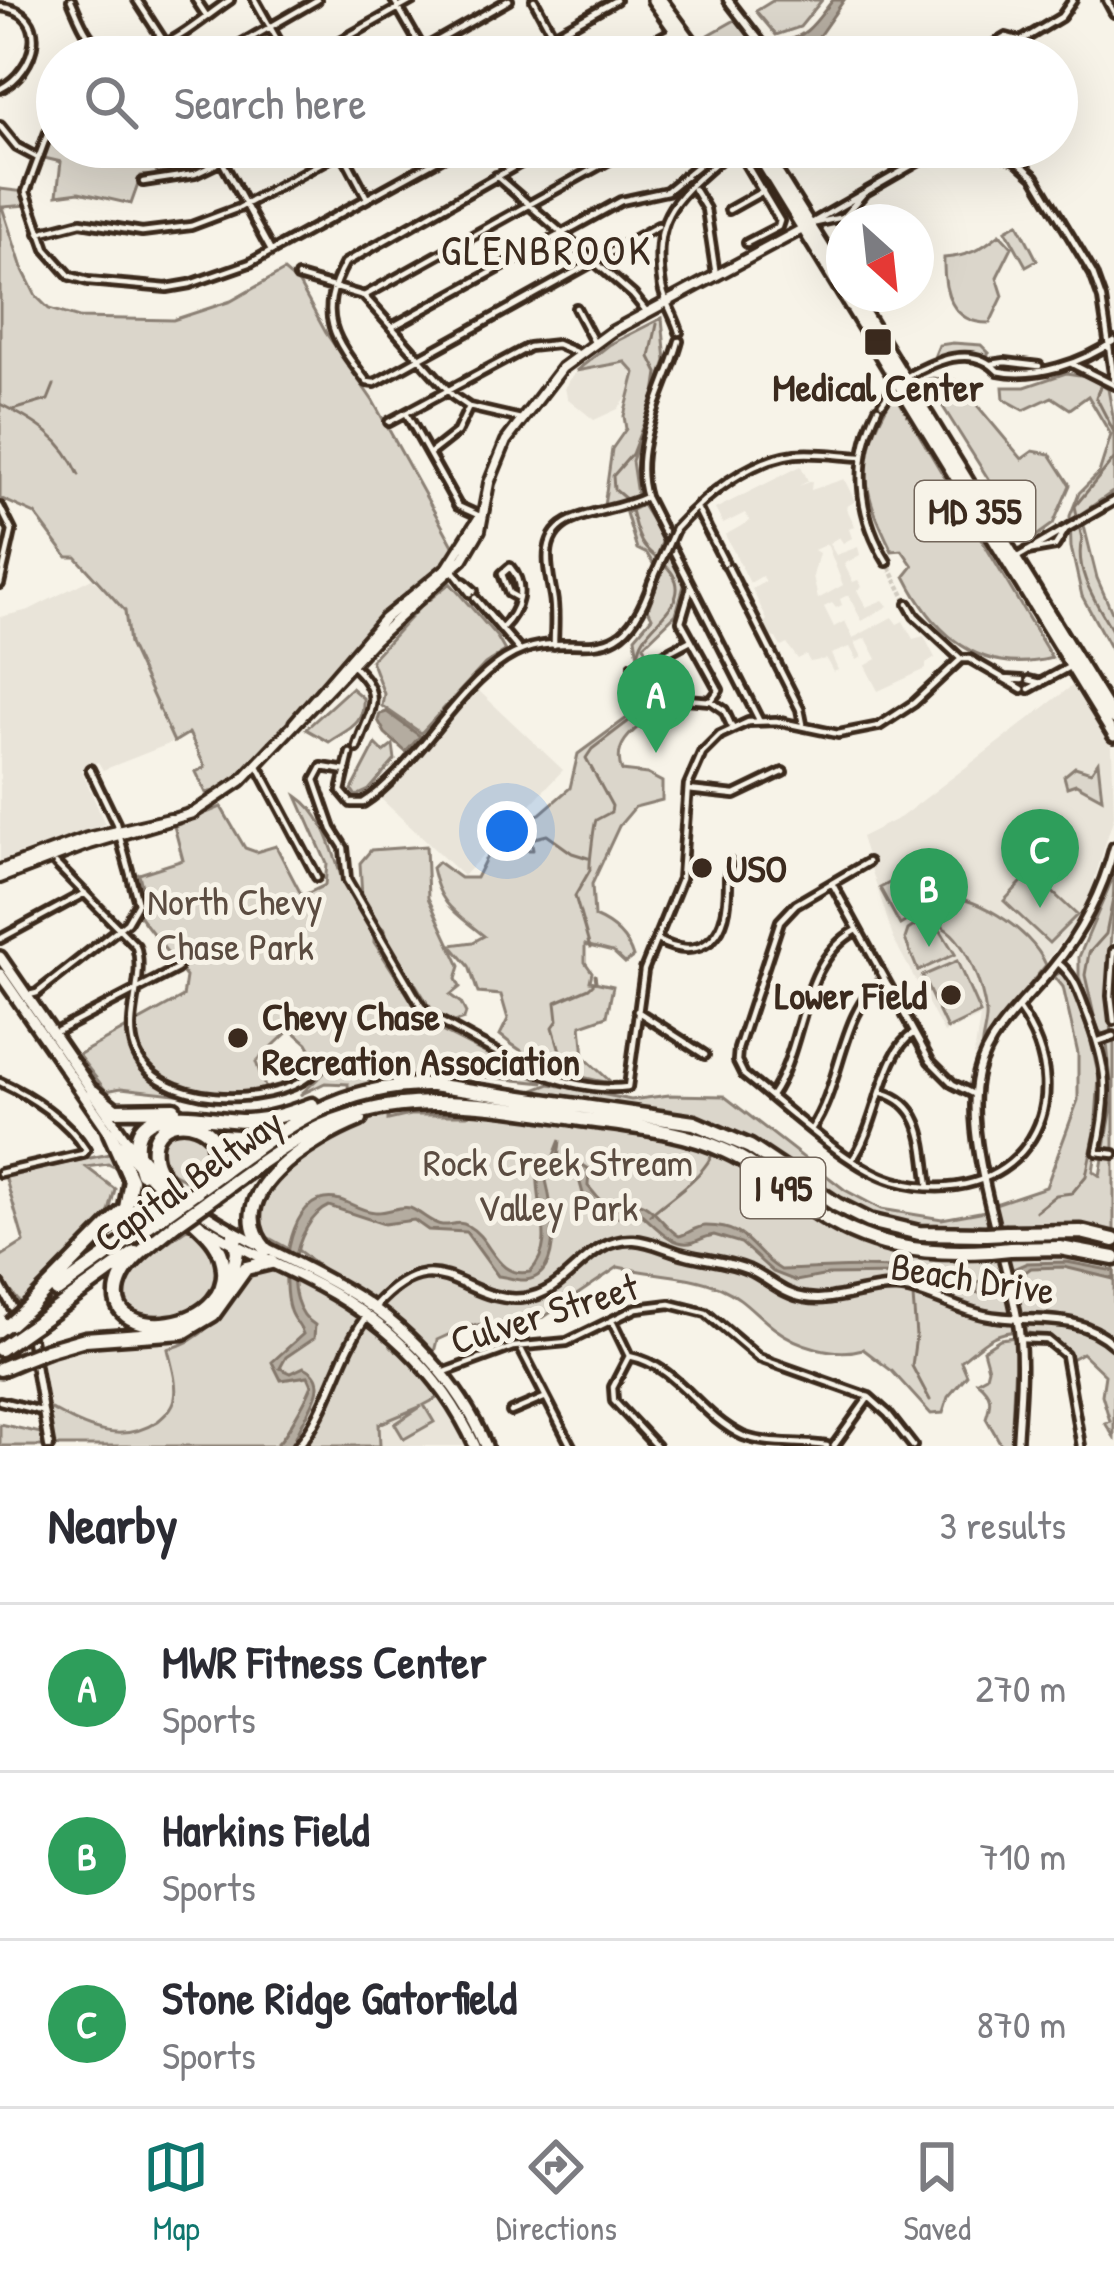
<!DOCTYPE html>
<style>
:root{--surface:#fff;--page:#f7f7f7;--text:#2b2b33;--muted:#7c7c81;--line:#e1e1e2;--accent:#0f766e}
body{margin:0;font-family:"Patrick Hand",sans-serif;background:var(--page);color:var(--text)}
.compass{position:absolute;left:826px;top:204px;width:108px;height:108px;border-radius:50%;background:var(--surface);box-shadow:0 12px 48px #0002;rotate:153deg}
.you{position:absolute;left:507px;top:831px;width:42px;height:42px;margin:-30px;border:9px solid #fff;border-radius:50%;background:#1a73e8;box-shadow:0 0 0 18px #1a73e833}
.badge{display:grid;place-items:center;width:78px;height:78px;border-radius:50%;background:var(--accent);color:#fff;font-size:39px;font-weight:700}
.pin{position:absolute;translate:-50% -99px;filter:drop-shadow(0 3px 6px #0008)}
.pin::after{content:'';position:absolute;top:63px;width:42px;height:36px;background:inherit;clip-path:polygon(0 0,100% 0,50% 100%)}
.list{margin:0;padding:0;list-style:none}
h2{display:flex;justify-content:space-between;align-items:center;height:156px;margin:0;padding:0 48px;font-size:51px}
h2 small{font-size:39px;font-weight:400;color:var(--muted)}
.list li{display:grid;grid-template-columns:78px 1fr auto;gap:36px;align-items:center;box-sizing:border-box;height:168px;padding:0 48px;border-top:3px solid var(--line)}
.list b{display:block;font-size:45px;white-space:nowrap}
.list p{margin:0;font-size:39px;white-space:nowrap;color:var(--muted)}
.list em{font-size:39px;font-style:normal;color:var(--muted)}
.icon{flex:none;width:66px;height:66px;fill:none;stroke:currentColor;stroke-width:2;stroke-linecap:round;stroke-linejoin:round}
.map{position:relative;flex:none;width:1114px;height:1446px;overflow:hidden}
.search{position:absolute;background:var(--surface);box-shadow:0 12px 48px #0002;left:36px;right:36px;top:36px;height:132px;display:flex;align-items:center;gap:30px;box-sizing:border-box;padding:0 42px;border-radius:66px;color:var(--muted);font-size:45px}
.sheet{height:660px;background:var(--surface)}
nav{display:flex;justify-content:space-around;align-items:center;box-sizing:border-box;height:168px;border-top:3px solid var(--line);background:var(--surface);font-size:33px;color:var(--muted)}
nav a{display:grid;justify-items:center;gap:6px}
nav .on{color:var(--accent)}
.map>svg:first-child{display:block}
.built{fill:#e9e4d9;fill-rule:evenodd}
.green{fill:#dbd6cb;stroke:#8b8074;stroke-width:3}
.water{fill:#b4aca0;stroke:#84786c;stroke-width:3}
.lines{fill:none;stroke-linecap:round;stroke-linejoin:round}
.stream{stroke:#84786c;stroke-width:3}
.minor-tunnel{stroke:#d1cbc0;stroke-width:4.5;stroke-dasharray:4.5 2;stroke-linecap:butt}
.minor-casing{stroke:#3b2a1e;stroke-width:14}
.tertiary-casing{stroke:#3b2a1e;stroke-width:15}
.secondary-casing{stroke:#3b2a1e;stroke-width:16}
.primary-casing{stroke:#3b2a1e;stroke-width:18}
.motorway-casing{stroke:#3b2a1e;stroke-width:21}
.minor{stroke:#f7f3e8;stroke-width:4.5}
.tertiary{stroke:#f7f3e8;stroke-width:6}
.secondary{stroke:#f7f3e8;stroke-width:8}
.primary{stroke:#f7f3e8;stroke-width:9}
.motorway{stroke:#f7f3e8;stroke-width:12}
.minor-bridge-casing{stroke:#3b2a1e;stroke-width:14;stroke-linecap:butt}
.motorway-bridge-casing{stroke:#3b2a1e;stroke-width:21;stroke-linecap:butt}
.minor-bridge{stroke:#f7f3e8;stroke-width:4.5}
.motorway-bridge{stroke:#f7f3e8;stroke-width:12}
.poi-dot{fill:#3b2a1e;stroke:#f7f3e8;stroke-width:4.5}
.labels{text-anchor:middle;stroke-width:10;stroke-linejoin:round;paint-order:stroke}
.shield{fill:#f7f3e8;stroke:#73665b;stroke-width:3}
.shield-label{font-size:36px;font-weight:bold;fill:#3b2a1e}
.poi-label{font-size:39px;font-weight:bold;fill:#3b2a1e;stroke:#f7f3e8;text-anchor:start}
.park-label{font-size:39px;fill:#5b4c41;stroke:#f7f3e8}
.street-label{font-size:39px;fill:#3b2a1e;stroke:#f7f3e8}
.neighbourhood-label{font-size:42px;letter-spacing:3px;fill:#3b2a1e;stroke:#f7f3e8}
</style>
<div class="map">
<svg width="1114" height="1446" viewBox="0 0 1114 1446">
<rect width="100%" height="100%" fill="#f7f3e8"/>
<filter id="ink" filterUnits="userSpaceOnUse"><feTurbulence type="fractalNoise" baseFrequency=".00833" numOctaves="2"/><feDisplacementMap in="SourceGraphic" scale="24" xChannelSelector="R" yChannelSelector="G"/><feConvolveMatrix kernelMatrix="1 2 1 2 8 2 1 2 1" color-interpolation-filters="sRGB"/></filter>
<g filter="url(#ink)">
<path class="built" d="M626 363 634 371 636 386 618 409 594 420 567 398 565 387 574 374 590 366Z
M801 466 808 481 799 486 812 481 811 490 844 479 855 501 846 507 855 526 849 529 852 538 843 543 839 537 829 543 836 555 858 547 860 555 844 564 853 582 858 580 862 587 857 590 866 607 883 600 888 606 862 621 848 595 840 599 842 605 836 608 832 603 824 607 834 627 845 621 853 638 892 617 897 624 903 621 913 639 924 636 935 658 926 664V669L878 691 865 666 877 659 866 638 855 643 862 657 857 660 850 647 831 654 838 670 833 672 826 659 810 662 806 655 798 659 787 644 781 647 776 638 770 637 763 624 767 620 752 589 766 581 762 576 750 583 725 535 750 521 745 513 723 524 715 509ZM827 544 843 585 818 599 813 576 819 553 814 550Z
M92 578 125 612 129 644 174 742 103 770 98 762 81 769 105 824 0 861V617L29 610Z
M1072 686 1112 748 1114 816 1089 897 1069 932 995 1028 977 1057 974 1055 980 1017 944 1033 894 940 861 837 901 817Z
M478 690 563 770 463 876 378 796Z
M152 1340 168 1341 178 1352 180 1409 139 1440 55 1435 39 1359 66 1346Z
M441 1398 469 1446H369L379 1425Z"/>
<path class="green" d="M774 0H822L800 27 776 35 756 11Z
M737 19 763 57H708L698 41Z
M57 114V147H177L190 167 173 171 154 165 158 176H141L131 204 79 192 57 195 61 162 40 157Z
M0 189 26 192 29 205 2 207 22 268 36 296 49 309 79 318 173 320 231 301 284 271 299 284 326 333 373 401 456 551 377 620 253 763 222 789 206 793 196 772 205 767 189 733 174 742 129 644 125 611 76 557H67L35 514 0 498Z
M1018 223 1037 260 1026 266 1006 230Z
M1000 234 1012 247 997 277 1003 296 990 323C951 324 943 291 944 258 970 256 981 249 1000 234Z
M662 318 666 361 632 461 637 495 609 507 604 506 612 449 626 429 624 416 635 373 625 362 576 371 609 345Z
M953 343 981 345 989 353 984 358 935 355 939 345Z
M1066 373 1086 376 1108 389 1114 421V491L1081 514 1097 578 1114 617V655L1082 596 1071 547 1070 516 1079 493 1099 473 1111 435 1088 396 1070 409 1052 397 1024 410 1004 399 1003 387H1025Z
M933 378 972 382 971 398 1022 459 1033 451 1050 454 1070 485 1053 524 1028 542 926 380Z
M891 399H898L1052 658C981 676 935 636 905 576L913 566 902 550 892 551C862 489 854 462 891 399Z
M642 505 663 539 654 565 647 554 637 549 626 513Z
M669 551 685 582 676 614 644 645 648 654 638 657 635 637 652 617 648 609Z
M450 583 497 637 505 651 485 664 421 733 382 706 384 694 371 660 421 606Z
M647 671 649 710 654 711V715C635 729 611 744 622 771L647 774 662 782V800L635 807 619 826 592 884 594 917C613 925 627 937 633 957L625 963 613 952 585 945V962L592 972 590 981 613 986 607 1016 581 1025 584 1057 612 1083C569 1077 533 1063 500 1035L508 1019 501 995 478 993 469 966 451 945 473 942 484 936C455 912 440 906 432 868L438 862 460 878H476L488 854 522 820 540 814 570 788 578 754 631 715 640 703 641 674Z
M351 688 363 698C365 726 347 729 329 742L306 729Z
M376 744 384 752 393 745 395 760 369 790 356 796 352 790Z
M1098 762 1102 798 1076 784 1067 787 1064 776 1075 767 1091 772Z
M297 796C323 813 331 845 340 873 347 893 363 914 374 934V942L426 1023 544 1083 457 1074 388 1077V1120L410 1115H467L550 1084 631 1100 669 1095 724 1096 845 1190 881 1209 942 1219 996 1209 995 1204 1046 1187 1078 1100V1054L1063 987 1054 976 1061 972 1067 977 1102 1068 1104 1105 1093 1171 1100 1176 1113 1101 1107 1044 1114 1041V1437L1105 1423 1110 1421 1102 1395 1105 1375 1082 1353 1071 1359C1057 1335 1017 1325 993 1337 981 1343 971 1353 961 1361L967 1375 948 1397 943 1413 931 1414 892 1371 863 1349C835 1357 798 1346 774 1328 754 1313 744 1298 721 1288 688 1274 653 1275 618 1267L544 1317 468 1326 437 1340 434 1352 291 1245 289 1249 260 1233 259 1203 271 1191 282 1161 309 1155 303 1133 343 1116 349 1097 348 1084 325 1083 300 1095 324 1073 307 1043 291 1029 256 1062 266 1090 223 1093 228 1100 121 1088 106 1091 78 1055 183 997 186 977 138 914 145 899 139 874 183 860 174 826 221 807 245 848 256 852 276 846 302 896 325 885 327 864Z
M426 846 428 898 460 966 456 979 460 987 450 995 461 1003 466 1013 464 1019 455 1022 433 1012 413 980 392 959 385 930 374 921 362 897 360 863 371 850Z
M1031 872 1077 915 1049 943 1004 901Z
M904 875 924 911 900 925 880 888Z
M1114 875C1114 926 1103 983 1112 1032L1105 1036 1099 1031 1079 977V957Z
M931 895C972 892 1030 928 1046 965L982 1043C983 1034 987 1022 986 1014 983 987 966 941 944 928Z
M931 915 955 954 918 971 905 939 908 930Z
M957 961 980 1013 947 1029 922 976Z
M191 1127C208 1136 211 1147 207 1166L187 1181 172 1173 159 1151 167 1134Z
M114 1153 124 1172 108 1164 86 1167 115 1189 105 1227 39 1292 21 1304 0 1278V1257L24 1242 5 1176Z
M191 1226C221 1247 230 1293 193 1315 182 1321 158 1321 145 1323L124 1307 122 1285 133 1266Z
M226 1235 284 1251 367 1326 373 1325 398 1345 392 1347 396 1351H404L439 1397 424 1405 434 1422 404 1439 395 1424 422 1406 379 1424 380 1446H0V1424L41 1433 44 1439 53 1442 49 1408C85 1428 120 1446 158 1421 165 1415 173 1408 175 1398 178 1384 171 1363 168 1349 217 1337 226 1298 253 1262Z
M1016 1337 1011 1446H1002L986 1418C992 1400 992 1394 977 1381L986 1376 988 1368 983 1350 1000 1339Z"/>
<path class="water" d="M833 0H844L819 36 818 57H787L782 42C809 37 817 19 833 0Z
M387 712 420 736 406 752 385 733 378 720 380 714Z
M560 1140 558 1160 578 1162 589 1169 588 1186 609 1211C620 1209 628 1201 639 1203 652 1205 666 1229 679 1236 688 1234 696 1226 706 1226 751 1226 750 1252 781 1270 842 1269 896 1260 954 1281 963 1285 971 1279 981 1283L1027 1263 1067 1262 1114 1271V1279L1064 1267 1031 1268 1004 1287 984 1294 955 1288 931 1277 898 1274 828 1275 796 1281 773 1272 741 1243 714 1235C707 1236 701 1239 694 1242 673 1249 655 1225 639 1212L605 1219 585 1201 577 1172 567 1167 545 1176C551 1200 566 1275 526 1280 517 1281 508 1277 498 1276L466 1232 428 1230 414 1220 384 1224 329 1206C293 1222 278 1303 315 1325L314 1338 286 1357 280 1368 291 1373 304 1367C338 1382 300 1418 294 1442L289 1446H275C284 1440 307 1398 312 1385L308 1376 281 1380 272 1362 303 1334C300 1325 293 1320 290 1311 280 1282 287 1204 324 1199 346 1196 355 1211 375 1212 387 1213 400 1205 410 1208 421 1212 431 1224 442 1225 452 1226 458 1220 468 1226 492 1239 495 1279 530 1272 558 1242 535 1208 538 1171L551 1163Z"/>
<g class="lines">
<path class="stream" d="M1101 384 1096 397 1114 432
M0 404C36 422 63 438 79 475
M13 410 48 400 54 385
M1114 459 1075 506 1082 539C1073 572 1099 606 1114 634
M627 500 614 489 613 476 632 454 655 394 658 373 650 357 657 324
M631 510C634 521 637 537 644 546 653 558 671 565 676 581 685 611 637 628 639 655
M514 850H533L531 839 547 835 572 853 588 858
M590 948 575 896 590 870C589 866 594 825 596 820L611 812 612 806 586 758 592 749 642 711 644 680
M1095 1020 1085 975 1089 953 1106 934 1114 894
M566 1071 553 1027 558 1020 556 1002 589 988 596 981 595 975
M1036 1211 1056 1195 1072 1193 1086 1176 1095 1132 1099 1078 1089 1033
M650 1215C671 1196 697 1182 711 1157
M912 1282V1284
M913 1297 916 1336 912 1366 930 1400"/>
<path class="minor-tunnel" d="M887 562 908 604
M1022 682H1029"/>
<g class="minor-casing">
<path id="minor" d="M71 0C76 11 81 25 88 35 130 88 192 25 230 0
M137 0 174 57
M196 0 206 15
M255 0 287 57
M394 0 421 47
M534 0 565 57
M1107 0 1114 13
M0 7C52 11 37 71 0 89
M87 57V34
M218 57 317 0
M312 57 413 0
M409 57 509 0
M514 57 616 0
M623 57 671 32
M972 57 1006 37 1021 41 1061 17 1073 0
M57 108 26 192 46 249 70 276 88 281 167 288 190 284 250 263 461 147
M0 126 17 147 36 157
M340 147 367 198
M549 147 345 263C316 316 334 339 367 382L375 383 658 226
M736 147 780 221 778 227 747 243
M977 147 1016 160 1035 177 1093 274 1102 299 1114 380
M223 163 271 251
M496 176 633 295 647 312
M143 182 195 174 251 147
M694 189 706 209 716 275
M729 210 763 191
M816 223 843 217 864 193
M810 224 923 159 964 147
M39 233 81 222 142 232 191 226 239 208 350 147
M298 277 364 296 453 396 469 407 521 419
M364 296 633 147
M576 308 594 342
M394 326 621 201 667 191 719 148 726 155
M679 332C675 317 665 303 662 287 650 209 680 196 734 147
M679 341C666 390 630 445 646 497L759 720
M991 364 1005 362 1039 366
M1072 364 1114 385
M906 377C933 362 972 343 998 371 1035 379 1083 363 1114 341
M882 403 896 383
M878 408C853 459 857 514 887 562
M406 413 458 506 480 516
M389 422 529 347 557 344 578 353
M429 454 457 432 469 407
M0 507 12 531 0 584
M697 508 707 528
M676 528C706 495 749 460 795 454 817 452 841 456 862 457
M708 530 725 563
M1027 551 1055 546 1065 530
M1016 558 1114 501
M728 567 800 709 803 724
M453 571 470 593
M464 582 474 591
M475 598 520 651
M908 604 915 616 961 659
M502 628C519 611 527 587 510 567L502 574 509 593 518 598
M554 645C554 629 556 612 553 596 548 568 538 535 572 520 596 510 621 509 646 497
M664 655 686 699 711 701 719 690 681 621 691 587
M352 665C388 697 368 712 357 748
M633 666 644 665 691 640
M1005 679 1022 680
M1029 680 1041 683
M1029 689 1071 666
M711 701 724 710 732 727
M350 753 341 791 351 803H363C413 772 453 692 505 659 570 618 617 686 652 582
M258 766 317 877
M346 771 322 767 315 780 332 829 344 848 347 880 421 1006 432 1017C489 1047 560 1096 628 1087L644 970 681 879 688 785 702 753 720 735 748 722 776 721 838 734 879 726 914 703 961 659H970L1022 689
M688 790 735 795 783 772
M868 862 796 904 780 921 738 1049 737 1061 744 1075C784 1106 848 1168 894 1181 1012 1215 1090 1108 1018 1008
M56 864 136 946C146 980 124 1017 135 1049 155 1108 270 1108 311 1075
M832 883 930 1061 953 1084 973 1094
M0 939 85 893
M657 940C694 960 723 945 727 902 729 888 727 876 729 862
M1114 951 1111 996 1114 1021
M1057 962C1074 975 1079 992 1086 1011 1108 1067 1110 1093 1097 1152L1114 1154
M29 995 37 993 127 922 138 903 116 823 90 769
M637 1011 705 1055
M54 1033 177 969
M1099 1041 1114 1036
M0 1082C31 1096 68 1120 86 1150L83 1154 0 1173
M883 1093C926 1105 923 1149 929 1187
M771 1096C806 1045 798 962 857 930
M812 1128C842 1084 841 1008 884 980
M852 1160C878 1126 881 1053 914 1033
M613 1323 629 1356
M1020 1339 1047 1340 1065 1355 1081 1446
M520 1347 571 1446
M629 1356C679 1366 698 1415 743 1436 770 1446 798 1441 827 1446
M629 1356 613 1387 614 1401 656 1446
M445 1372 513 1347 567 1342 637 1308 670 1304 706 1313 759 1358 869 1397 888 1414 913 1446
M0 1401 41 1411
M511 1412 544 1398
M834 1446 869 1397"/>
</g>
<g class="tertiary-casing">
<path id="tertiary" d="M728 0 772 57
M757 40 766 57
M0 1285 31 1341 49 1446
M374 1307C439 1235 461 1305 524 1298 570 1293 584 1238 634 1240 652 1241 669 1251 687 1255 707 1260 730 1262 749 1270 769 1279 783 1295 806 1298 836 1303 866 1286 897 1288 927 1290 954 1309 984 1315 1031 1325 1074 1309 1114 1345
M298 1446C329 1410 338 1357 366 1317
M1017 1446C1019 1404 1025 1359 1017 1317 1005 1251 962 1138 978 1073 988 1032 1026 1001 1052 969 1080 935 1103 891 1114 847"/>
</g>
<g class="secondary-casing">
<path id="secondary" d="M294 723 384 619 448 567 479 518
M0 870 87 838 170 819
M0 878 89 844 193 813 241 781 375 639 463 559 480 530 489 483 506 441 562 368 611 332 808 226"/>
</g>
<g class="primary-casing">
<path id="primary" d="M653 0 694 57
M661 0 703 57
M753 147 1114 736
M761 147 844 280
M853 294 1114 719
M0 957 124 1137 160 1178
M0 974 117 1143 179 1207
M181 1197C232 1236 289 1257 344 1289 403 1323 460 1382 486 1446
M207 1228C238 1248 273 1262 306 1279 379 1315 441 1371 475 1446"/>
</g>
<g class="motorway-casing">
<path id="motorway" d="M93 1092 115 1110 174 1109
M142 1173C114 1090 206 1122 247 1121 270 1120 290 1113 312 1105
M173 1190C166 1180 155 1169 154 1156 149 1117 196 1113 214 1139L215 1162 200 1182
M198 1190C274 1135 334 1083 432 1085L694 1123 750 1147 837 1205 869 1221 919 1233 986 1234
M210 1199C242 1176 273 1152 308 1133 395 1087 483 1104 575 1118 626 1126 680 1129 726 1151 757 1165 782 1188 809 1207 867 1248 921 1255 990 1251
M175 1224C158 1239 132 1256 122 1276 86 1351 252 1335 220 1252 213 1235 196 1223 183 1210
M1006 1233 1081 1232 1114 1240
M1010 1249 1060 1248 1114 1258
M266 1250C217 1194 313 1138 360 1119
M230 1284 237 1252 234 1234
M57 1291 163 1215
M30 1306 126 1208 131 1180 110 1133
M37 1323 135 1253
M0 1349 17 1337
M47 1350 85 1339 183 1332 213 1314 246 1268 271 1262
M0 1369 24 1359"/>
</g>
<use href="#minor" class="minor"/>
<use href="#tertiary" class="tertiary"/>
<use href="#secondary" class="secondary"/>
<use href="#primary" class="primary"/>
<use href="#motorway" class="motorway"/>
<g class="minor-bridge-casing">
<path id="minor-bridge" d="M652 582 675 529"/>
</g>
<g class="motorway-bridge-casing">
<path id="motorway-bridge" d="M163 1215 198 1190
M175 1224 210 1199
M986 1234 1006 1233
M990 1251 1010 1249
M10 1324 30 1306
M17 1337 37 1323
M24 1359 47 1350"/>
</g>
<use href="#minor-bridge" class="minor-bridge"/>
<use href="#motorway-bridge" class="motorway-bridge"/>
</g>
</g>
<g class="poi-dot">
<rect x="863" y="327" width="30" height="30" rx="6"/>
<circle cx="702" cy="868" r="12"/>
<circle cx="951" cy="995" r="12"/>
<circle cx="238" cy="1038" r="12"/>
</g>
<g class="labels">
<g class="shield">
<rect x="915" y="481" width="120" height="60" rx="9"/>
<rect x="741" y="1158" width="84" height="60" rx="9"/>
</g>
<g class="shield-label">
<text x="975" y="524">MD 355</text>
<text x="783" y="1201">I 495</text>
</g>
<g class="poi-label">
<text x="878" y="401" text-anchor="middle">Medical Center</text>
<text x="726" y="882">USO</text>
<text x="927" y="1009" text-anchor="end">Lower Field</text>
<text x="262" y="1030">Chevy Chase<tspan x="262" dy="45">Recreation Association</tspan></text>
</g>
<g class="park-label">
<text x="235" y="915">North Chevy<tspan x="235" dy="45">Chase Park</tspan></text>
<text x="558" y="1176">Rock Creek Stream<tspan x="558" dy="45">Valley Park</tspan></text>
</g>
<g class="street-label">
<text transform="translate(188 1180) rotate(-35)" y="14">Capital Beltway</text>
<text transform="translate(973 1278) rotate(9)" y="14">Beach Drive</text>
<text transform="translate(544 1313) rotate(-17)" y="14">Culver Street</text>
</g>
<g class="neighbourhood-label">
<text x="547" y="265">GLENBROOK</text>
</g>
</g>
</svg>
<svg class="compass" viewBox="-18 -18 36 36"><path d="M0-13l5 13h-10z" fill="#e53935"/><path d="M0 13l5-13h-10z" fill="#7c7c81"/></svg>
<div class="you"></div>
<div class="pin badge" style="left:656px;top:753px;background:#2e9e5b">A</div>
<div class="pin badge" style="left:929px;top:947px;background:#2e9e5b">B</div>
<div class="pin badge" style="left:1040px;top:908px;background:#2e9e5b">C</div>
<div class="search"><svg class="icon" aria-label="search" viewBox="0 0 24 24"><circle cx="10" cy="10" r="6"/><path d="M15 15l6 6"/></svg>Search here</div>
</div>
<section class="sheet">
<h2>Nearby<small>3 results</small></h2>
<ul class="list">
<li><span class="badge" style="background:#2e9e5b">A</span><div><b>MWR Fitness Center</b><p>Sports</p></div><em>270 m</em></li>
<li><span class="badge" style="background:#2e9e5b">B</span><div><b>Harkins Field</b><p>Sports</p></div><em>710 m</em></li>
<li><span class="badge" style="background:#2e9e5b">C</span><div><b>Stone Ridge Gatorfield</b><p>Sports</p></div><em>870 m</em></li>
</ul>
</section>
<nav>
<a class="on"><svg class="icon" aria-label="map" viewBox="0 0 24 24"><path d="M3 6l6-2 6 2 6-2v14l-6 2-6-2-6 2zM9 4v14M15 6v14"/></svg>Map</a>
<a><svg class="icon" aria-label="directions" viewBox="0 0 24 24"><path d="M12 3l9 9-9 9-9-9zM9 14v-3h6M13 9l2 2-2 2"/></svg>Directions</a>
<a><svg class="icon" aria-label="saved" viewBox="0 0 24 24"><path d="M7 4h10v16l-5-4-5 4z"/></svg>Saved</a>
</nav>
